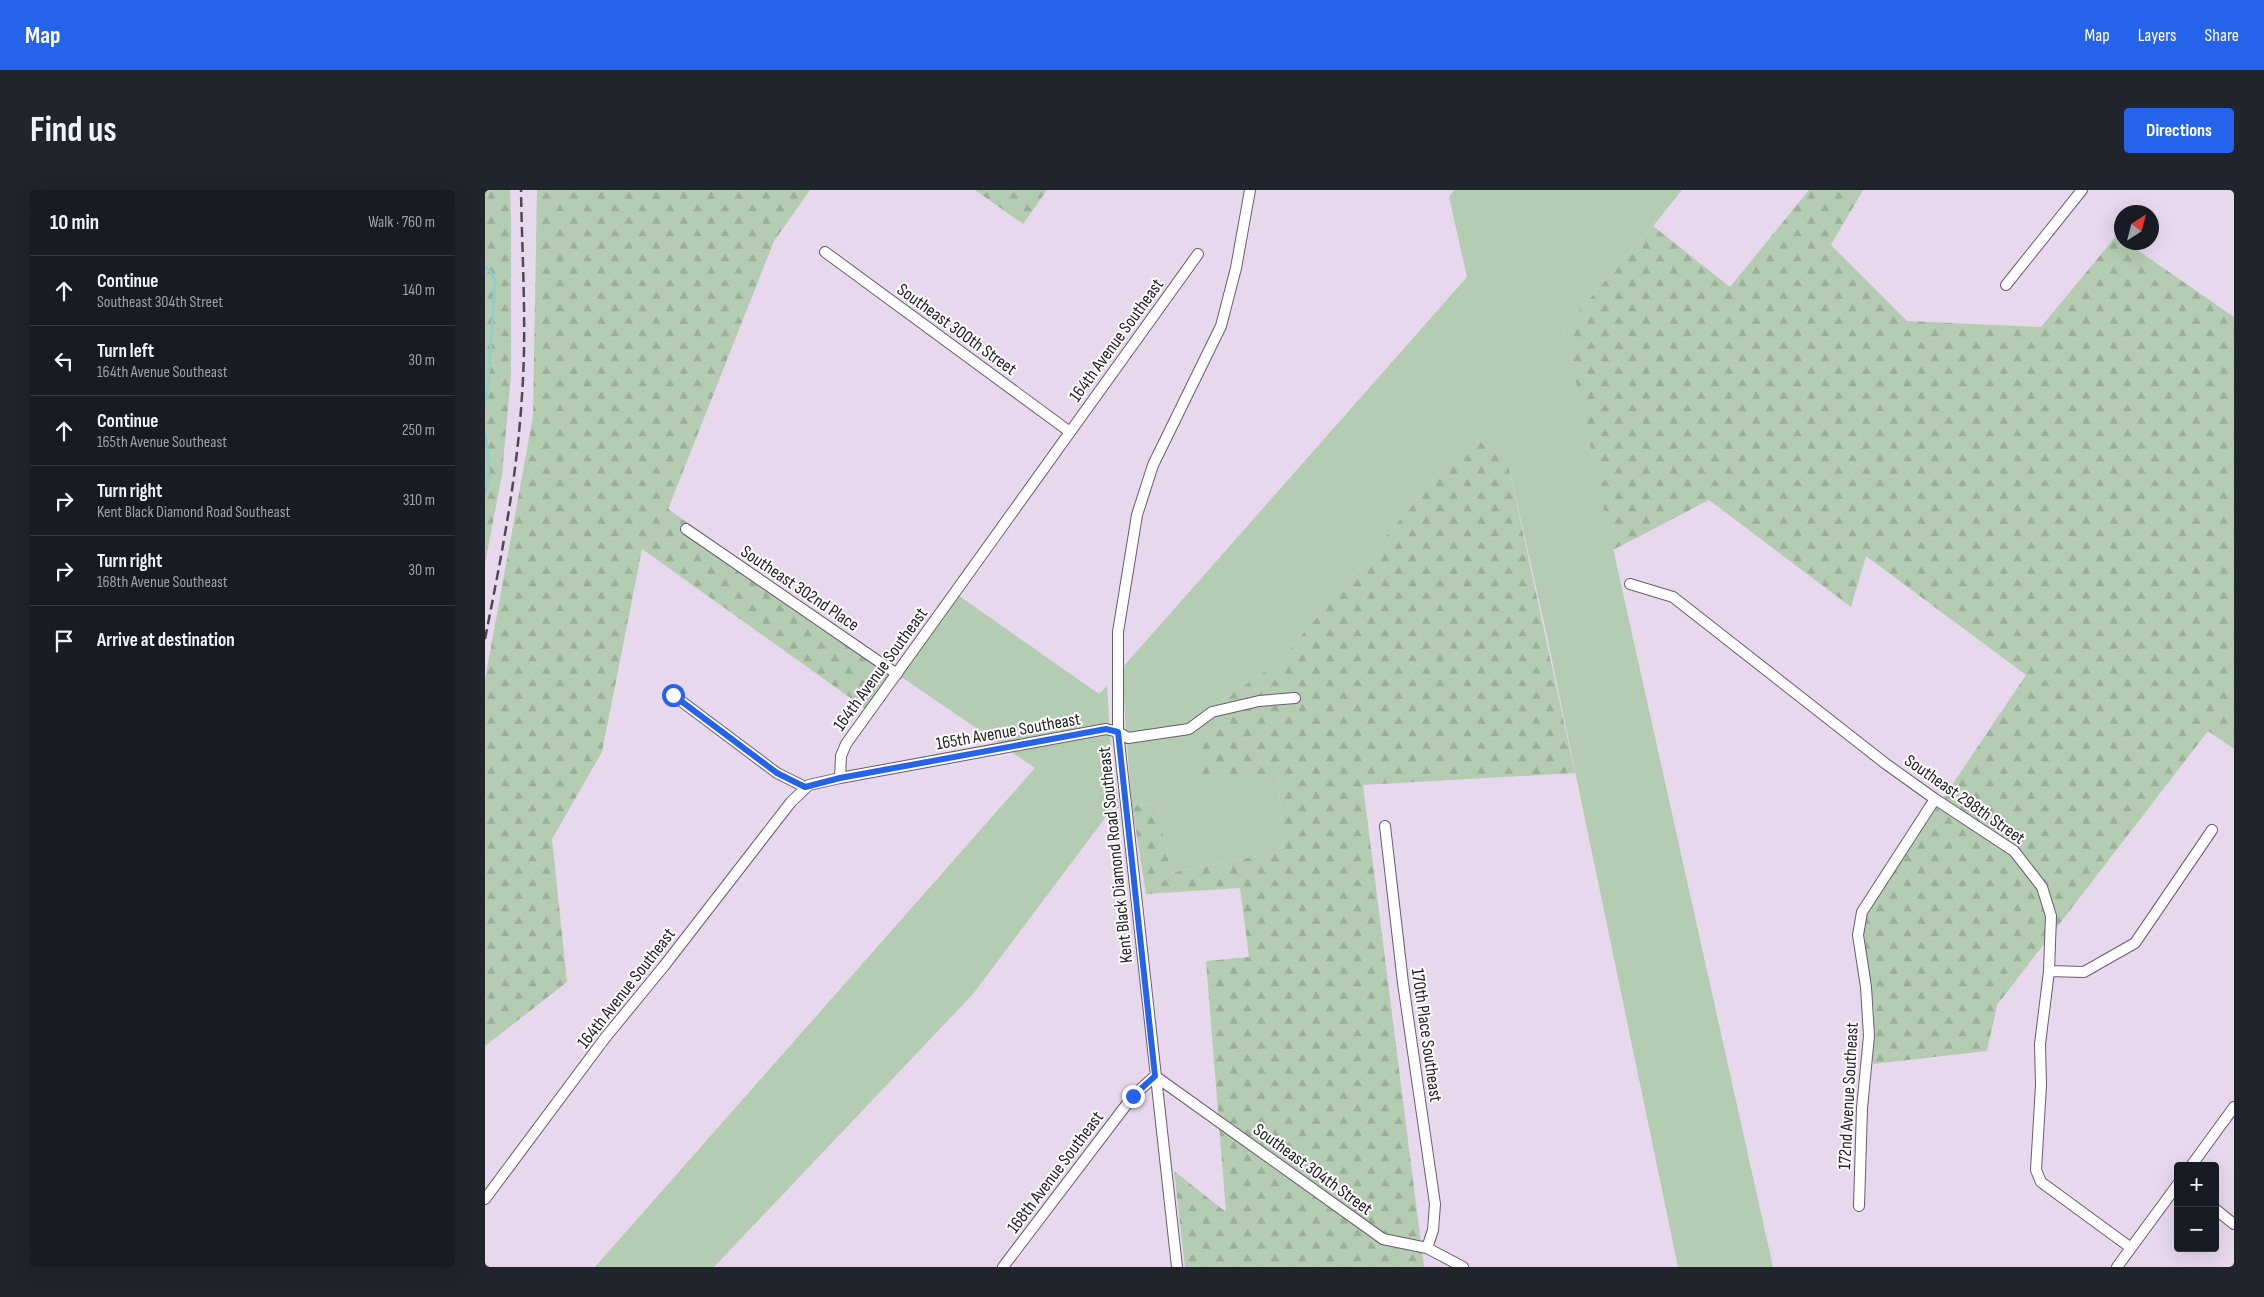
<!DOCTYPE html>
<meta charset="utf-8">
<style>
:root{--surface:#171b24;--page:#20242c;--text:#f1f3f6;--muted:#9ea1a6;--line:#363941;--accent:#2563eb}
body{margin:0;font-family:"Sofia Sans Condensed",sans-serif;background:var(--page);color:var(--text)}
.controls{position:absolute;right:15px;bottom:15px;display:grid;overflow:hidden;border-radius:5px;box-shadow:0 5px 20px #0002}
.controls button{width:45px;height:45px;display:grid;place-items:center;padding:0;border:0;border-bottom:1px solid var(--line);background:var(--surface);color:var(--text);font:25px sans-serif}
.compass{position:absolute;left:1629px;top:15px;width:45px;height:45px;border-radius:50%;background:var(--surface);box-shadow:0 5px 20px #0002;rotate:36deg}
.stop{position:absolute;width:15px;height:15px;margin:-11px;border:4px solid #2563eb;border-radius:50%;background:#fff}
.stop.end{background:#2563eb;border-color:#fff;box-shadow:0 1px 5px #0008}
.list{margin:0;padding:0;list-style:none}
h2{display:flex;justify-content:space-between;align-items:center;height:65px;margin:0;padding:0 20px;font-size:21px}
h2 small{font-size:16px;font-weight:400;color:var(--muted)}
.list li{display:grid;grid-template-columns:32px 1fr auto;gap:15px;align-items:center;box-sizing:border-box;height:70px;padding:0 20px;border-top:1px solid var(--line)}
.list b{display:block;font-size:19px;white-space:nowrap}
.list p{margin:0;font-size:16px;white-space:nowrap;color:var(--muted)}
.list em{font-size:16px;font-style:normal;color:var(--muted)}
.icon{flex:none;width:28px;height:28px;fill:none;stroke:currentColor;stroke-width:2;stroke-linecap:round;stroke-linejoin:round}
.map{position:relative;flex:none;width:1749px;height:1077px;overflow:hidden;border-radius:5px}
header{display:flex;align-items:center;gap:30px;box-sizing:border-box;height:70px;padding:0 25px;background:var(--accent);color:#fff}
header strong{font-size:24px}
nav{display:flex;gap:28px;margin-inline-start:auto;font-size:18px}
.intro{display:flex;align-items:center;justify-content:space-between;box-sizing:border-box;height:120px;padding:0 30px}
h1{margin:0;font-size:35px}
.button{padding:12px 22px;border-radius:5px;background:var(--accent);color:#fff;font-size:18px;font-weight:700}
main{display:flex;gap:30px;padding:0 30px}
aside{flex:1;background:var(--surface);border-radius:5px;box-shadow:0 5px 20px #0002}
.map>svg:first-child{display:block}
.green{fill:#b4ccb1}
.forest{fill:url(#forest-firs)}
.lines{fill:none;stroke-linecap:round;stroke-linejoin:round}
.stream{stroke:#8dcecf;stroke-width:2.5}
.minor-casing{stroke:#6a5c6f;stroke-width:12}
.minor{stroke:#fff;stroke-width:10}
.rail{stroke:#504853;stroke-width:2.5;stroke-dasharray:10 5;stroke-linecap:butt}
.route{stroke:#2563eb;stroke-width:6}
.labels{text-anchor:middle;stroke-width:4;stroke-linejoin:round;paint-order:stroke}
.street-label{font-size:18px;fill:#262028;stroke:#fff}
</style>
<header>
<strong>Map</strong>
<nav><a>Map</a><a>Layers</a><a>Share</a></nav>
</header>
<div class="intro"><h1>Find us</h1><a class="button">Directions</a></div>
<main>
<aside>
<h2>10 min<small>Walk · 760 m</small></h2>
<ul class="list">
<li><svg class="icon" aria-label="ahead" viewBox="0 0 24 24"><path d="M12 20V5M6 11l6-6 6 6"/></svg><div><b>Continue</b><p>Southeast 304th Street</p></div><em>140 m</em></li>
<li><svg class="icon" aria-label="left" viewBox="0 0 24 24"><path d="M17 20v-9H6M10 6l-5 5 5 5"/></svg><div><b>Turn left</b><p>164th Avenue Southeast</p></div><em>30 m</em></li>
<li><svg class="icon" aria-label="ahead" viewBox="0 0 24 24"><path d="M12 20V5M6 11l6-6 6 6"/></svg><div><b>Continue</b><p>165th Avenue Southeast</p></div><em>250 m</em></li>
<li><svg class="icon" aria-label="right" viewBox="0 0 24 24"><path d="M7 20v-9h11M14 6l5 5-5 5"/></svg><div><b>Turn right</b><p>Kent Black Diamond Road Southeast</p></div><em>310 m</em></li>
<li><svg class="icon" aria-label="right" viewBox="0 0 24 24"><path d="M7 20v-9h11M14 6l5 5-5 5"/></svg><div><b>Turn right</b><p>168th Avenue Southeast</p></div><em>30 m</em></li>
<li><svg class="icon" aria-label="arrive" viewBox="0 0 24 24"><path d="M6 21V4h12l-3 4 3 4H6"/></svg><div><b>Arrive at destination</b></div></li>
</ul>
</aside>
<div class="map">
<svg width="1749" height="1077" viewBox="0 0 1749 1077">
<defs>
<pattern id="forest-firs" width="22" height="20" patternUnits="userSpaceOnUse" patternTransform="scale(1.25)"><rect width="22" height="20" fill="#b4ccb1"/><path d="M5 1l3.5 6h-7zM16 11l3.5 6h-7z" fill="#9baf98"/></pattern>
</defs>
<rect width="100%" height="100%" fill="#e8d8ee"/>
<path class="green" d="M969 0H1197L1168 36 1079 138 1288 1077H1193L1062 446 1022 269 986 246 794 472 730 515 793 585 799 661 686 683 672 612 647 616 640 531 638 477 982 87 964 7Z
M473 405 614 504 622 496 626 560 634 618 626 620 488 804 229 1077H110L550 578 415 486Z"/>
<path class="forest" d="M0 0H25L26 24V184L17 285 0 373Z
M52 0H325L289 51 183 319 411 479 381 519 157 359 117 562 67 649 82 792 0 856V490L48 226Z
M490 0H562L538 34Z
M1324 0H1378L1346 55 1422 131 1556 137 1632 45 1636 49V52L1642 53 1749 127V559L1723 541 1512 815 1502 861 1388 874 1389 823 1378 736 1381 723 1541 485 1381 366 1366 417 1224 310 1128 360 1079 138 1168 36 1245 97Z
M986 246 1022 269 1090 583 878 595 939 1077H700L689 981 741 1022 721 771 764 767 755 698 661 704 647 616 672 612 686 683 799 661 793 585 710 587 730 515 794 472Z"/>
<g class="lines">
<path class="stream" d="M0 77 5 81 10 91 3 199 0 212
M0 245C4 266 6 284 0 304"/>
<g class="minor-casing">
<path id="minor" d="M340 62 585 242
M1521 95 1597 0
M201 339 412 484
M1145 394 1188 407 1401 574 1450 609 1529 661 1557 697 1566 726 1564 781 1555 854 1556 895 1551 980 1556 992 1646 1058
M188 505 292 583 320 597
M355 588 621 539 633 542 643 548 704 539 727 522 774 511 810 508
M900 636 918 793 950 1014 948 1040 942 1058
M1564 781 1599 782 1650 753 1727 640
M1706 976 1749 917
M0 1009 120 848 179 776 306 612 324 595 355 588 356 566 361 554 713 64
M1374 1016 1377 918 1384 846 1381 797 1373 745 1377 722 1450 609
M1730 1019 1749 1034
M518 1077 648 906 670 886 898 1049 942 1058 978 1077
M692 1077 633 542V442L652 325 668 275 736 136 751 78 765 0
M1632 1077 1693 994"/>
</g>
<use href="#minor" class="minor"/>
<path class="rail" d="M0 449C16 368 32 289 37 205 42 137 37 68 36 0"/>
</g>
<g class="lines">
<path class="route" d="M188 505 292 583 320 597 355 588 621 539 633 542 670 886 648 906"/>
</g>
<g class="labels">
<g class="street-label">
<text transform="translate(472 139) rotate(36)" y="6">Southeast 300th Street</text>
<text transform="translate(631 150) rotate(-54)" y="6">164th Avenue Southeast</text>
<text transform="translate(315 398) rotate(34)" y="6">Southeast 302nd Place</text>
<text transform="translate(395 479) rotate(-54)" y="6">164th Avenue Southeast</text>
<text transform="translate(523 541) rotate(-10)" y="6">165th Avenue Southeast</text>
<text transform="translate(1480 609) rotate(35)" y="6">Southeast 298th Street</text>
<text transform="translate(630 665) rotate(-96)" y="6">Kent Black Diamond Road Southeast</text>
<text transform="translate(141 798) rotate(-52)" y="6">164th Avenue Southeast</text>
<text transform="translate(942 845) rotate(82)" y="6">170th Place Southeast</text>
<text transform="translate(1363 906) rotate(-87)" y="6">172nd Avenue Southeast</text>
<text transform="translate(828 979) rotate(36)" y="6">Southeast 304th Street</text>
<text transform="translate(570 982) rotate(-53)" y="6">168th Avenue Southeast</text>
</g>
</g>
</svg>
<div class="controls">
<button>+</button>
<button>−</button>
</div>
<svg class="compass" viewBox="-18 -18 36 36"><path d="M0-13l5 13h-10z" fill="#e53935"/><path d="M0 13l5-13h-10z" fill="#9ea1a6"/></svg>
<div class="stop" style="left:188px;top:505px"></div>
<div class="stop end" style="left:648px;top:906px"></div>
</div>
</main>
